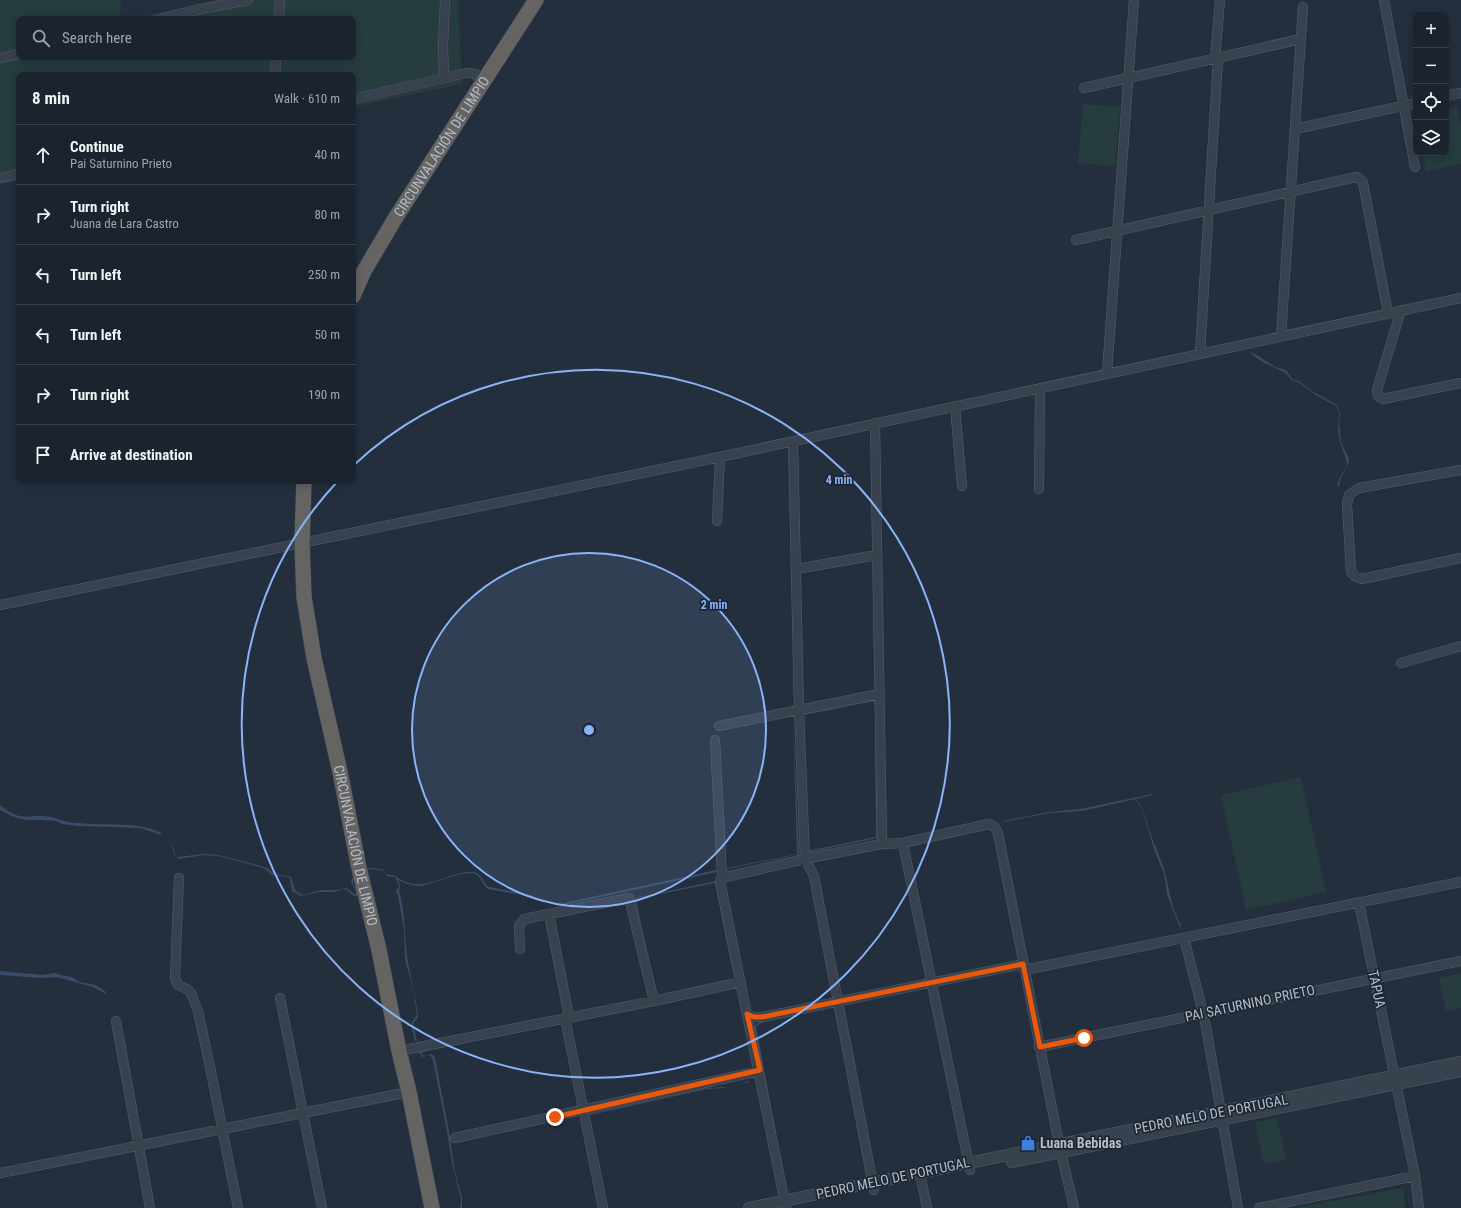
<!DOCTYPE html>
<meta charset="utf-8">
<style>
:root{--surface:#1b232e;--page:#242b36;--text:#f1f3f6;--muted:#a0a4aa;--line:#39404a}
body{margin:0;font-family:"Roboto Condensed",sans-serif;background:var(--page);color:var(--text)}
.controls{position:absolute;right:12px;top:12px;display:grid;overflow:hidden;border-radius:8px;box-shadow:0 2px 10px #0003}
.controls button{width:36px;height:36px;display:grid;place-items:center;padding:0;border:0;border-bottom:1px solid var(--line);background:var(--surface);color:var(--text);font:20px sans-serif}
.stop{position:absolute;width:12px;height:12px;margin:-9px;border:3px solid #ea580c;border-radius:50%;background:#fff}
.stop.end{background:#ea580c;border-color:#fff;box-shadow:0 1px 4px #0008}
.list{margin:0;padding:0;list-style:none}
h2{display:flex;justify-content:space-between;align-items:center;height:52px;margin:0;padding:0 16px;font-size:17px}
h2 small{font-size:13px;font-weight:400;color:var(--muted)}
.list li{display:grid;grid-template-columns:26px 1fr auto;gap:12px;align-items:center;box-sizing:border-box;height:60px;padding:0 16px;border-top:1px solid var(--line)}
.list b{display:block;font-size:15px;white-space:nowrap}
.list p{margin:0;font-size:13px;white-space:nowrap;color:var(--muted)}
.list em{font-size:13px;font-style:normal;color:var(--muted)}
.icon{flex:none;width:22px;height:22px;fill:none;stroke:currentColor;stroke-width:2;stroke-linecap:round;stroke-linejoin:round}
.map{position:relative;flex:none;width:1461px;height:1208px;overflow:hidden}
.search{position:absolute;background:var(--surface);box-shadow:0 2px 10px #0003;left:16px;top:16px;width:340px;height:44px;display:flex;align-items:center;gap:10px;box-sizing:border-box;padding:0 14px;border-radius:8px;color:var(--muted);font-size:15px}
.panel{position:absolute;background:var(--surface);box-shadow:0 2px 10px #0003;left:16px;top:72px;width:340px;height:412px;border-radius:8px}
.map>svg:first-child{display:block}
.green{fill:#263c3f}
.water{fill:#394c67;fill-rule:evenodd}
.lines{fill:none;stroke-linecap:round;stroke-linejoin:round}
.minor-casing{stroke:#565f6c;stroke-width:10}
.tertiary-casing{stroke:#565f6c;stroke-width:12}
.trunk-casing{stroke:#434c59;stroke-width:16}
.minor{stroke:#38414e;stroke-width:9}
.tertiary{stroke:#38414e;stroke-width:11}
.trunk{stroke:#656462;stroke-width:15}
.route{stroke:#ea580c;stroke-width:5}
.ring{fill:none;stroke:#8ab4f8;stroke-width:2}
.labels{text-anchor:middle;stroke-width:3.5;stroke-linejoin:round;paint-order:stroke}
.street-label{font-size:14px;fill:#b4bcc9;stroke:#1d2633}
.poi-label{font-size:14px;font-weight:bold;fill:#b4bcc9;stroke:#1d2633;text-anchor:start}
.centre{fill:#8ab4f8;stroke:#1d2633;stroke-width:2}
.ring-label{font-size:12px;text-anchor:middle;font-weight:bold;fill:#8ab4f8;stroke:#1d2633;stroke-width:3.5;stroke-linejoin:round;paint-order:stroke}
</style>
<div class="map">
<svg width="1461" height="1208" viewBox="0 0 1461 1208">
<rect width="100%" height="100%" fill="#242f3e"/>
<path class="green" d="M0 0H121L120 19H19V57H353V19H132L218 0H458L462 84 353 107V75H19V180L0 184Z
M1083 104 1120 107 1115 166 1078 163Z
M1457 106 1461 126V164L1426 171 1423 153H1446V109Z
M1301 777 1326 892 1246 910 1221 795Z
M1461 973V1008L1446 1011 1439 978Z
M1277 1118 1286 1160 1264 1164 1255 1122Z
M1403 1188 1405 1208H1293Z"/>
<path class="water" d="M1250 351 1275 367 1286 370 1293 380 1299 381 1312 391 1337 405 1340 414 1339 424 1341 442 1349 459 1348 465 1341 477 1339 486H1337L1340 477 1347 466V462L1340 442 1338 431 1339 413 1336 406 1316 395 1298 382 1293 381 1289 377 1286 373C1275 367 1256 361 1250 351Z
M875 700 876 706 877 838 806 853 803 714ZM874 701 875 706 876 837 807 851 804 715Z
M793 718 799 854 727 869V868L797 854Z
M1152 794V795L1136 799C1145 810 1146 822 1151 835 1155 848 1162 860 1165 873 1170 891 1171 908 1181 925L1180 928 1167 894 1164 873 1155 852 1142 809 1135 799 1082 811 1049 813 1003 822V821L1049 812 1081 809Z
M0 805C23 824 27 813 52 817 55 818 58 820 61 820 66 822 73 823 79 823 104 826 139 821 161 833V835L141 828 78 826 62 824 56 821 44 820H25L14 817 0 810Z
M170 839 176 856 178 857 204 854 218 855 261 866 267 868 275 874 291 877 295 890 297 892 303 895 321 890H336L346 888 355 894 356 892 351 882 353 877 354 878 353 885 357 890 358 896H354L347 890 343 889 334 892H320L300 896 292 891 290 879 288 877 272 875 265 869 260 867 218 856 204 855 179 859 174 854Z
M372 868 384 870 386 874C389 875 392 874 395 876 402 881 411 885 420 884 434 884 466 867 477 873 482 876 484 884 489 887L523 893 559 904 716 870 717 872 560 906 522 895 488 889C482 885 482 878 477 875 468 868 431 885 419 886 412 886 405 883 398 880L400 886 399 891C406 914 404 938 408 962 411 979 415 996 418 1014V1017L413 1024 417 1041H415C414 1036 411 1029 412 1023 413 1019 416 1018 417 1014L413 989 405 959 404 930 398 895 396 891 399 886 395 877 387 876 384 871 372 869 365 870V869Z
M716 881 734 978 715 883 636 899 655 994 635 898Z
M0 971 43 975 55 973 61 975 72 977 79 982 96 985 106 992V994L93 987 57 977 41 978 2 975H0Z
M830 1008 764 1022 756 1026 787 1194 754 1026 760 1022 830 1008 835 1011Z
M562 1023 430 1050 421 1053 424 1056 432 1054 435 1058 449 1132 455 1172 462 1198V1208H460L461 1200 452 1162 447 1131 433 1060 430 1055 422 1057 419 1052Z
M749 1080 748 1082 745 1083 723 1088 707 1089 590 1115 589 1114 707 1088C720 1087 738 1088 749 1080Z"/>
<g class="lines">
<g class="minor-casing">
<path id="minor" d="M1384 0 1415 167
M158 19 196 10 248 0
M279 19 280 0
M0 58 19 54
M1215 59 1220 0
M275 75 276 57
M444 78 443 45 445 0
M1084 88 1301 39
M1446 96 1461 93
M353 99 466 73H471L485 78
M1295 129 1416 103
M0 178 19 174
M1076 240 1356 177 1360 179 1363 183 1388 313
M1401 310 1377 390 1378 396 1383 399 1461 383
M1281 336 1303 7
M1200 353 1218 58
M1107 373 1134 0
M955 406 962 486
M875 423 882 844
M793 441 799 710 805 859 814 876 874 1190
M1461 470 1359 488 1349 495 1347 504 1351 572 1356 577 1362 579 1461 558
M1039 489 1040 388
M717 521 720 457
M796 569 877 555
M0 605 720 457 1461 298
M1401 663 1461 646
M719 726 879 694
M715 740 722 876
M903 843 970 1170
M179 878 175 978 178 985 187 989 191 993 198 1011 209 1062 238 1208
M1359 903 1415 1176 1419 1208
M549 914 569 1017
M1184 938 1204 1016 1238 1208
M520 949 519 926 524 919 629 898 654 1001
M1024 970 1461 882
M280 998 322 1208
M747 1014 754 1017H762L1023 964
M565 1018 603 1208
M116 1021 150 1208
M1039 1047 1461 961
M399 1051 654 1001 741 982
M455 1138 759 1071
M0 1173 409 1092
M920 1173 927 1208
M786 1208 720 881 721 878 805 859 882 844 903 843 989 824 995 827 998 833 1059 1144 1074 1208
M1259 1208 1415 1176"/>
</g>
<g class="tertiary-casing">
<path id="tertiary" d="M1012 1162 1461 1071
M749 1208 1461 1062"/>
</g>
<g class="trunk-casing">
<g id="trunk">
<path id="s1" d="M353 296 364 271 396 217 536 0"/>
<path id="s2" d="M304 481 302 543 304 597 314 658 340 772 359 868 379 950 399 1051 409 1092 432 1208"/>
</g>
</g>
<use href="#minor" class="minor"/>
<use href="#tertiary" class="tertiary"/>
<use href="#trunk" class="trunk"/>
</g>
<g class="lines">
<path class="route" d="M555 1117 760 1070 747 1014 754 1017H762L1023 964 1040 1047 1084 1038"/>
</g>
<circle cx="589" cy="730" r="177" fill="#8ab4f8" fill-opacity=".12"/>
<g class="ring">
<circle cx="589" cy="730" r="177"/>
<path d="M354 465A354 354 0 1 1 337 482"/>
</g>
<defs>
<g id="shop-bare" transform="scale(1.2)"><path d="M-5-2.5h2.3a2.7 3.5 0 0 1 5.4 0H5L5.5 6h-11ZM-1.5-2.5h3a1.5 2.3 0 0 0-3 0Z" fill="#3f7fe0" stroke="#1d2633" stroke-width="2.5" paint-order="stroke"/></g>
</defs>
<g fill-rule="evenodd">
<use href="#shop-bare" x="1028" y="1143"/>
</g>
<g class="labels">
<g class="street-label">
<text dy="5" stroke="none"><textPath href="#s1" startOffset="174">CIRCUNVALACIÓN DE LIMPIO</textPath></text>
<text dy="5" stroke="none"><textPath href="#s2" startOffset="370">CIRCUNVALACIÓN DE LIMPIO</textPath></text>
<text transform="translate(1377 989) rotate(78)" y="5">TAPUA</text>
<text transform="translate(1250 1003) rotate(-12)" y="5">PAI SATURNINO PRIETO</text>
<text transform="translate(1211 1114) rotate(-11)" y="5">PEDRO MELO DE PORTUGAL</text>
<text transform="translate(893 1178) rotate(-12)" y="5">PEDRO MELO DE PORTUGAL</text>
</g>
<g class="poi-label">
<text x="1040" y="1148">Luana Bebidas</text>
</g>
</g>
<circle cx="589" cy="730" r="6" class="centre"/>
<g class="ring-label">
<text x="839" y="484">4 min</text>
<text x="714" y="609">2 min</text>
</g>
</svg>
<div class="controls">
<button>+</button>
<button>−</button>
<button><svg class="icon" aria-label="locate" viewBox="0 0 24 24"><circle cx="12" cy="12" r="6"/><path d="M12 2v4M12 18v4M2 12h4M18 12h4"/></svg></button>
<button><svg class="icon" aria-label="layers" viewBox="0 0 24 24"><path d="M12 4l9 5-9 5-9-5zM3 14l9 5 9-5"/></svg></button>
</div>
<div class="stop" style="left:1084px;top:1038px"></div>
<div class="stop end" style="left:555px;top:1117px"></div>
<div class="search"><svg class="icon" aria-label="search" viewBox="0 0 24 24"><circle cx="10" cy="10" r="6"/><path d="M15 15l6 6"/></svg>Search here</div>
<section class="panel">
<h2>8 min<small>Walk · 610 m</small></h2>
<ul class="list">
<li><svg class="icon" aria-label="ahead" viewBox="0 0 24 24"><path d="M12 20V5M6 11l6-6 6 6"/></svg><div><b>Continue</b><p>Pai Saturnino Prieto</p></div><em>40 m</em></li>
<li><svg class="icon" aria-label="right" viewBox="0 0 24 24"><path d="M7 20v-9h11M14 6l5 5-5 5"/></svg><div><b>Turn right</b><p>Juana de Lara Castro</p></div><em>80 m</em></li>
<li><svg class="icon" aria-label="left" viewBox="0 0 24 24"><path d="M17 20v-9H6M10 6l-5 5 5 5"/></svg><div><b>Turn left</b></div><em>250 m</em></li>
<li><svg class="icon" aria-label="left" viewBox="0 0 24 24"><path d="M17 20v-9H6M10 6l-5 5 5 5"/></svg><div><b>Turn left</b></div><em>50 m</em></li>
<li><svg class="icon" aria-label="right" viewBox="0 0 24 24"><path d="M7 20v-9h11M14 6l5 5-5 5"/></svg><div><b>Turn right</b></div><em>190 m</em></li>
<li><svg class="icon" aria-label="arrive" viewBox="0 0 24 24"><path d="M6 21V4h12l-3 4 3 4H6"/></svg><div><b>Arrive at destination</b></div></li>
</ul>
</section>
</div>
